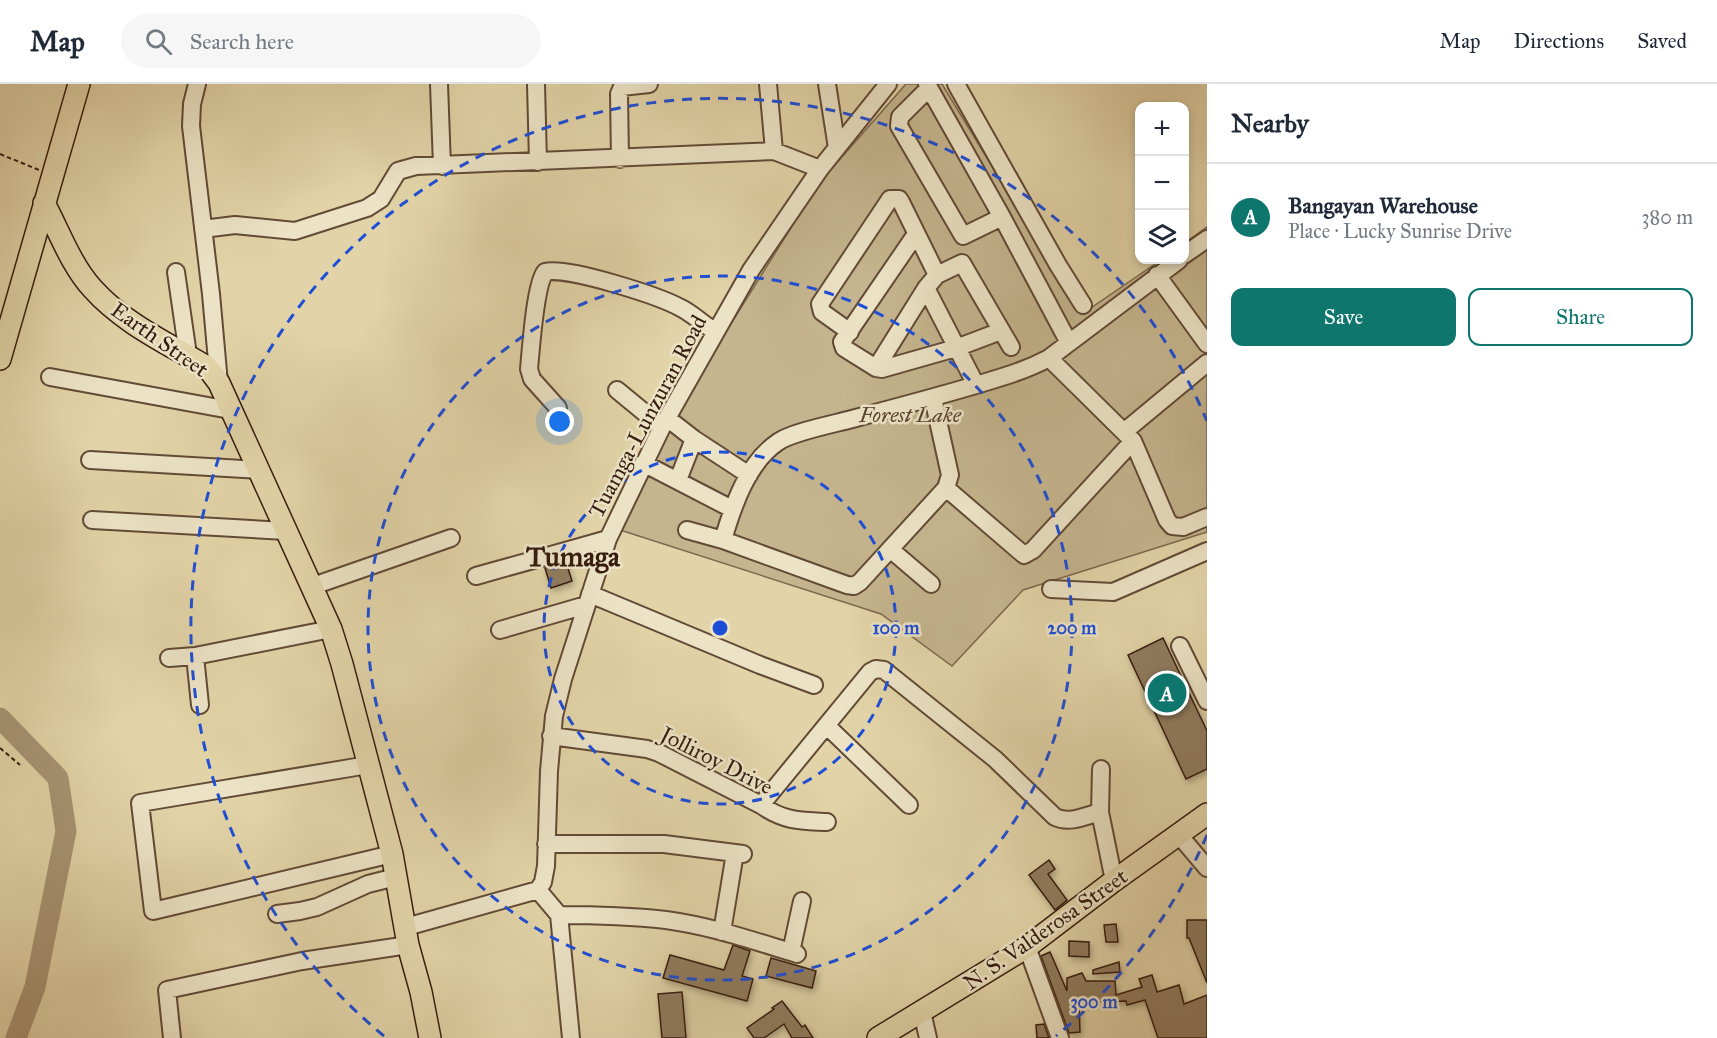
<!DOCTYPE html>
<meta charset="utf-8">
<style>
:root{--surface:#fff;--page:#f6f6f7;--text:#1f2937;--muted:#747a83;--line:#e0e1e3;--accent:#0f766e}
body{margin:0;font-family:"IM FELL Great Primer",serif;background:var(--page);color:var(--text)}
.controls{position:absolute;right:18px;top:18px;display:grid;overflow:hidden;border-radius:12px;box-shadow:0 3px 9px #0003}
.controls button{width:54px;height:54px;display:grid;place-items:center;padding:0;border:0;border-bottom:2px solid var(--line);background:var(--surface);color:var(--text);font:30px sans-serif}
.you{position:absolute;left:560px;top:338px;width:21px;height:21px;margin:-15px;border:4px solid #fff;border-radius:50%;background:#1a73e8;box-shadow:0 0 0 9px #1a73e833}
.badge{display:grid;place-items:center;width:39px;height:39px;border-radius:50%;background:var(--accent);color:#fff;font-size:20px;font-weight:700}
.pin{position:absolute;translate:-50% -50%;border:3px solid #fff;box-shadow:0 2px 6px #0006}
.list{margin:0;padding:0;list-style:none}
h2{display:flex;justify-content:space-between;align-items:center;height:78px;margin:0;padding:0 24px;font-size:26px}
h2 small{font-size:20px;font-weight:400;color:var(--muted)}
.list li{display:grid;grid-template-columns:39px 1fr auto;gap:18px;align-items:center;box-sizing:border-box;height:108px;padding:0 24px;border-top:2px solid var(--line)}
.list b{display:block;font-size:22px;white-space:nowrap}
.list p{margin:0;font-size:20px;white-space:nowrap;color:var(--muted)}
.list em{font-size:20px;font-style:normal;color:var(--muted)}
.actions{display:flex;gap:12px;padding:18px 24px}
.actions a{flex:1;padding:14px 0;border:2px solid var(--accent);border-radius:12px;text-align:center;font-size:21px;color:var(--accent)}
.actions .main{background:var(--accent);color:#fff}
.icon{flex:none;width:33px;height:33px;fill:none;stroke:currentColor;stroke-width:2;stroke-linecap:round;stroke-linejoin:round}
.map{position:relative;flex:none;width:1207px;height:954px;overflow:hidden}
header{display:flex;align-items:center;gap:36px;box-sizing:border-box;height:84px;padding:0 30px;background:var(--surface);border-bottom:2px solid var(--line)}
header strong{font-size:28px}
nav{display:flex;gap:33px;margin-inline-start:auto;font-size:21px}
.search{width:420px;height:54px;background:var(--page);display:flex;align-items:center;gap:15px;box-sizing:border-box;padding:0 21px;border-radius:33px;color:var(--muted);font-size:22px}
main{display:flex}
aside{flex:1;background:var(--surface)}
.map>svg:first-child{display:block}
.green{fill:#c5b58e;stroke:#7e684f;stroke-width:1.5}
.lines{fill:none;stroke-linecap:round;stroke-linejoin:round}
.river{stroke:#a89574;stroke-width:21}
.building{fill:#907c5f;stroke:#371c10;stroke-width:1.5;filter:url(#shadow)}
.minor-casing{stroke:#624a36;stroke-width:20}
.major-casing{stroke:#371c10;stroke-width:24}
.path{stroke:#371c10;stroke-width:2;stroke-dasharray:4.5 3;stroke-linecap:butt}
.minor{stroke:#ece3c6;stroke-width:16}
.major{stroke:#e2d4a8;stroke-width:21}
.ring{fill:none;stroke:#1d4ed8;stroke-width:3;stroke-dasharray:10 8}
.labels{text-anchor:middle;stroke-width:5;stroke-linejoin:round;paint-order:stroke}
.street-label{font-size:22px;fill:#371c10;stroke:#ece3c6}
.park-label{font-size:22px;font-style:italic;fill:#5a4230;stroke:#ece3c6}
.district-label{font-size:28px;font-weight:bold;fill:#371c10;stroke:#ece3c6}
.centre{fill:#1d4ed8;stroke:#ece3c6;stroke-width:3}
.ring-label{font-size:18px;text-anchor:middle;font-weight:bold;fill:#1d4ed8;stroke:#ece3c6;stroke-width:5;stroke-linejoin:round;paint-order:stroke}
</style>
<header>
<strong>Map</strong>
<div class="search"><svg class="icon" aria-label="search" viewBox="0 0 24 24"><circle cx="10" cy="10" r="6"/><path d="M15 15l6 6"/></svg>Search here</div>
<nav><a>Map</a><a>Directions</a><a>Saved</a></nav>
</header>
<main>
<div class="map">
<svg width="1207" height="954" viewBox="0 0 1207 954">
<defs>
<filter id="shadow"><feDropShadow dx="2" dy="3.5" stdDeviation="3" flood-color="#0004"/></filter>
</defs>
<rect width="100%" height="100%" fill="#e2d4a8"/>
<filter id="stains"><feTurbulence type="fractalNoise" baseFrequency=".00333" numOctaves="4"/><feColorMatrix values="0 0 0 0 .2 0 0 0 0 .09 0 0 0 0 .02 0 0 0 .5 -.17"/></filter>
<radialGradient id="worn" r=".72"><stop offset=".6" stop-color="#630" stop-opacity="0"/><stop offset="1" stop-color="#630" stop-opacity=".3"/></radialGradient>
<path class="green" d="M906 0H942L1082 230 1161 176H1184L1185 159 1207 143V448L1023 506 952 582 881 530 617 445 672 334 819 99Z"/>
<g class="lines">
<path class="river" d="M0 634 58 694 66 747 35 903 16 954"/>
</g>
<path class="building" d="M566 478 572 497 551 504 545 484Z
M1163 554 1207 647V685L1186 695 1128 571Z
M1049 776 1055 785 1048 790 1067 816 1055 826 1029 791Z
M1187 836H1207V899L1189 854H1187Z
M1116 840 1118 858H1106L1104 841Z
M1069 857 1089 858V873L1069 872Z
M733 861 750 867 742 892 753 895 747 917 663 894 670 871 724 886Z
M1050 868 1067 907V894L1082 889 1086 897H1115L1116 911 1142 903 1139 895 1152 891 1157 908 1179 901 1184 920 1207 911V954H1158L1145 916 1127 921 1126 917 1079 918 1080 948 1069 949 1041 872Z
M771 874 816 887 812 904 766 892Z
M1119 878 1120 888 1093 890V886Z
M682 908 686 954H662L658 910Z
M782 917 802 943 805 941 813 954H792L784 940 764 954H754L747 944 774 925 772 924Z
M1044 940 1049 954H1037L1036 941Z"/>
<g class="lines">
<g class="minor-casing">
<path id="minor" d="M197 0 192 20 191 42 211 210 219 299
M439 0 442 82
M536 0 538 78
M768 0 774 67
M827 0 837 64
M927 0 1002 133 1069 259
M956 0 1058 181 1083 221
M929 4 900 33 899 42 963 152 1002 133
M620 75 619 10 622 3 649 0
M203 145 235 141 295 147 367 124 381 115 398 87 416 82 774 67 820 85
M916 150 842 258 844 264 876 284 882 285 956 264 1001 247
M1184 171 1207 155
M176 188 188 271
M1157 191 1207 260
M926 204 976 301
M850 248 822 228 820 220 890 115H899L901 118 937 191
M1049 274 1133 357 1167 436 1172 442 1183 443 1207 433
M876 284 926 204 937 191 962 179 1011 263
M50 293 230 326
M617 306 662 343
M558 324 532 295 529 285C531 264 535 202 545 188 567 182 659 212 681 224 693 230 704 241 716 248
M667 334 694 355 749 391
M1125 347 1207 279
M90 376 260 386
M643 379 732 425
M678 396 694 355
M946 404 1024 471 1033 466 1133 357
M92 436 286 447
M687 446 723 456 847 501 854 502 860 498 946 404 950 391 933 314
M723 456C733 422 747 379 778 358 792 348 834 340 852 335 894 324 935 313 976 301 1002 293 1025 287 1049 274L1179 176
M890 465 931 500
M476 492 608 455
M313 502 451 454
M1051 505 1113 508 1207 467
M590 510 760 581 814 601
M500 546 586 521
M1180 562 1207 617
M195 572 200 621
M169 574 195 572 331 545
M827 642 909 721
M551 652 647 665 659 669 761 721C783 737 800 737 827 738
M368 681 140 719 153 827 392 770
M1101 685 1100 728 1112 787 1115 796
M761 721 870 588 876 585 884 586 995 675 1055 733C1070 740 1085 732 1100 728
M1179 751 1207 784
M546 760H664L743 770
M538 806 559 831 571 954
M277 830 300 827 317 823 368 800 396 793
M559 831C595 831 630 832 666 836 711 842 754 857 797 870
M406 843 538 806 543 798 546 782 549 687 554 632 563 595 608 455 662 343 751 186 820 85 888 0
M722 848 735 769
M1027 863 1060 954
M791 868 802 817
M922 928 928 954
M172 954 167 906 302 877 408 861"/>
</g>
<g class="major-casing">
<path id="major" d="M44 119C59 147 71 181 92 204 124 240 167 259 207 283L219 299 331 545 342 580 392 770 408 861 421 908 430 954
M0 275 79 0
M878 954 1027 863 1115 796 1207 730"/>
</g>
<path class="path" d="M0 70 39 86
M0 664 20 681"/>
<use href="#minor" class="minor"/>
<use href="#major" class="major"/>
</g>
<g class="ring">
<circle cx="720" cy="544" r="176"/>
<circle cx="720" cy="544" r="352"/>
<path d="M1207 751A529 529 0 0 1 1056 952M384 952A529 529 0 1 1 1207 337"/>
</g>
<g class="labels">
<g class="street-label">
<text transform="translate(160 255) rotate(35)" y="8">Earth Street</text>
<text transform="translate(647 332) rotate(-62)" y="8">Tuamga-Lunzuran Road</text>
<text transform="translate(717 676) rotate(27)" y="8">Jolliroy Drive</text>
<text transform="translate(1045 845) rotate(-35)" y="8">N. S. Valderosa Street</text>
</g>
<g class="park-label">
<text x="910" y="338">Forest Lake</text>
</g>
<g class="district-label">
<text x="573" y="482">Tumaga</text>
</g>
</g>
<circle cx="720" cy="544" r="9" class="centre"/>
<g class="ring-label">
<text x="896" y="550">100 m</text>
<text x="1072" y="550">200 m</text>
<text x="1094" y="924">300 m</text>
</g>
<rect width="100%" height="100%" filter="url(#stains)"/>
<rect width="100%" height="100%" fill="url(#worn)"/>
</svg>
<div class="controls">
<button>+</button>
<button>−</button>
<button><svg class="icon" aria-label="layers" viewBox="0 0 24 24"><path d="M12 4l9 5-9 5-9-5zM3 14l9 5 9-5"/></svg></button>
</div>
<div class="you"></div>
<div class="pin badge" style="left:1167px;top:609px">A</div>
</div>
<aside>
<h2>Nearby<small></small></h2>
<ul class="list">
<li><span class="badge">A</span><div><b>Bangayan Warehouse</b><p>Place · Lucky Sunrise Drive</p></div><em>380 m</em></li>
</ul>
<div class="actions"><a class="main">Save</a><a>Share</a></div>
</aside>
</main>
